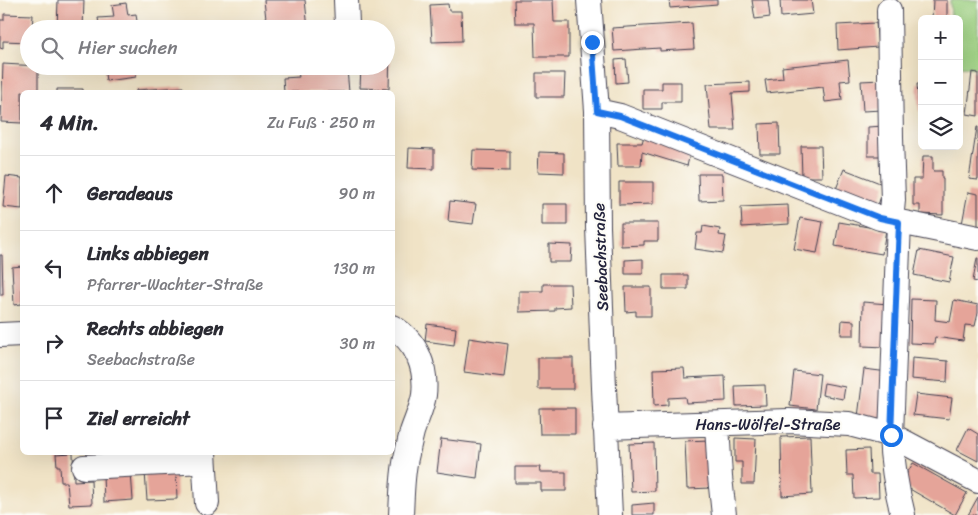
<!DOCTYPE html>
<html lang="de">
<meta charset="utf-8">
<style>
:root{--surface:#fff;--page:#f2f2f3;--text:#2b2b33;--muted:#7c7c81;--line:#e1e1e2}
body{margin:0;font-family:Sriracha,sans-serif;background:var(--page);color:var(--text)}
.controls{position:absolute;right:15px;top:15px;display:grid;overflow:hidden;border-radius:8px;box-shadow:0 5px 20px #0002}
.controls button{width:45px;height:45px;display:grid;place-items:center;padding:0;border:0;border-bottom:1px solid var(--line);background:var(--surface);color:var(--text);font:25px sans-serif}
.stop{position:absolute;width:15px;height:15px;margin:-11px;border:4px solid #1a73e8;border-radius:50%;background:#fff}
.stop.end{background:#1a73e8;border-color:#fff;box-shadow:0 1px 5px #0008}
.list{margin:0;padding:0;list-style:none}
h2{display:flex;justify-content:space-between;align-items:center;height:65px;margin:0;padding:0 20px;font-size:21px}
h2 small{font-size:16px;font-weight:400;color:var(--muted)}
.list li{display:grid;grid-template-columns:32px 1fr auto;gap:15px;align-items:center;box-sizing:border-box;height:75px;padding:0 20px;border-top:1px solid var(--line)}
.list b{display:block;font-size:19px;white-space:nowrap}
.list p{margin:0;font-size:16px;white-space:nowrap;color:var(--muted)}
.list em{font-size:16px;font-style:normal;color:var(--muted)}
.icon{flex:none;width:28px;height:28px;fill:none;stroke:currentColor;stroke-width:2;stroke-linecap:round;stroke-linejoin:round}
.map{position:relative;flex:none;width:978px;height:515px;overflow:hidden}
.search{position:absolute;background:var(--surface);box-shadow:0 5px 20px #0002;left:20px;top:20px;width:375px;height:55px;display:flex;align-items:center;gap:12px;box-sizing:border-box;padding:0 18px;border-radius:28px;color:var(--muted);font-size:19px}
.panel{position:absolute;background:var(--surface);box-shadow:0 5px 20px #0002;left:20px;top:90px;width:375px;height:365px;border-radius:8px}
.map>svg:first-child{display:block}
.green{fill:#99cd7d;stroke:#5e785c}
.building{fill:#e5a499}
.lines{fill:none;stroke-linecap:round;stroke-linejoin:round}
.minor-casing{stroke:#413f50;stroke-width:26}
.minor{stroke:#fff;stroke-width:24}
.route{stroke:#1a73e8;stroke-width:6}
.labels{text-anchor:middle;stroke-width:4.5;stroke-linejoin:round;paint-order:stroke}
.street-label{font-size:16px;fill:#22223b;stroke:#fdfcf7}
</style>
<div class="map">
<svg width="978" height="515" viewBox="0 0 978 515">
<rect width="100%" height="100%" fill="#fdfcf7"/>
<filter id="ink" filterUnits="userSpaceOnUse"><feTurbulence type="fractalNoise" baseFrequency=".02" numOctaves="2"/><feDisplacementMap in="SourceGraphic" scale="10" xChannelSelector="R" yChannelSelector="G"/><feConvolveMatrix kernelMatrix="1 2 1 2 8 2 1 2 1" color-interpolation-filters="sRGB"/></filter>
<filter id="wash" filterUnits="userSpaceOnUse"><feTurbulence type="fractalNoise" baseFrequency=".0096" numOctaves="4" result="noise"/><feDisplacementMap in="SourceGraphic" scale="20" xChannelSelector="R" yChannelSelector="G"/><feGaussianBlur stdDeviation="1.12" result="paint"/><feColorMatrix in="noise" values="0 0 0 0 0 0 0 0 0 0 0 0 0 0 0 0 0 1.4 0 .05"/><feComposite in="paint" operator="in"/></filter>
<g filter="url(#wash)">
<rect width="100%" height="100%" fill="#f0e3c6"/>
<path class="green" d="M950 0H978V68L959 66V19H951Z"/>
<g id="blocks">
<path class="building" d="M58 0H84L83 29H57Z
M264 0H305L308 29H267Z
M514 0H553L554 22H569V57H535L534 23H515Z
M669 0H717V4L670 8Z
M752 0H768L770 17 755 19Z
M780 0H811L813 14 781 17Z
M933 0H947V19H932Z
M126 3 128 15 136 14 138 29H100L98 18 114 17 112 5Z
M448 4 449 11H461L462 41 432 42 430 5Z
M4 14 33 15 32 29H29V42L3 41V49L0 48V20H4Z
M692 23 694 49 660 51V48L614 51 612 28Z
M876 23 878 47 838 50 837 25Z
M386 48H390L389 89 360 88 361 66H386Z
M626 59 628 82 616 83 615 60Z
M848 60 850 80 840 81 842 100 825 102 823 87 767 93 765 80 783 78 782 67Z
M3 64 38 66V92H22V123L1 122Z
M104 66H135L136 77 106 81Z
M320 66H333V70L347 69 349 92H284L283 78 299 77 298 71 320 69Z
M972 72 978 73V116L967 114Z
M536 73H565L564 97H536Z
M881 80 882 110 863 111 861 81Z
M662 82H681V102H662V109H643V89H662Z
M750 82V92L732 93 735 130H711L707 84Z
M917 84H922V111H919Z
M183 87 184 92H136V90Z
M57 89H83V92H57Z
M779 123 780 154H760L759 124Z
M884 126 885 156H868V127Z
M977 127H978V180L969 179Z
M644 136 691 150 687 166 642 152 641 166H618L617 143H642Z
M801 146H821L822 177H802Z
M409 148 434 149V169L408 168Z
M473 150 510 151V171L472 170Z
M539 152 564 153V173L538 172Z
M923 156H933V171H942V178H943V215L920 214V205H913V179H922Z
M844 169 885 185 878 205 836 189Z
M698 174H722L723 200 699 201Z
M6 176 22 178V209L3 207Z
M619 182H653V204L619 205Z
M968 192 978 194V226L962 224Z
M450 201 476 204 473 224 448 221Z
M542 204H567V225H542Z
M788 205 789 224 742 227 741 207Z
M800 218 823 222 817 253 794 249Z
M839 222 886 230 882 254 835 246Z
M621 223H658V241H644V245L621 246Z
M703 226 720 229 719 235 726 236 723 253 695 249 697 233H702Z
M549 244 572 245 571 262H549Z
M919 250 954 257 949 282 914 275Z
M0 255H2L3 295H0Z
M977 258H978V282L973 281Z
M643 259V274H625V260Z
M22 266V304L14 305 12 267Z
M663 275H688V289H663Z
M543 284H570L571 307 555 308V311L519 312V291H543Z
M625 287H651V316H636V311L626 312Z
M911 299 936 300 935 320 950 322 954 300 978 305V313L975 326 965 325 963 341 935 337 934 344 910 343Z
M863 302 888 304 886 347 862 346Z
M842 320 854 321V335H841Z
M427 324 456 328 454 345 425 341Z
M469 338 508 344 504 377 464 372Z
M538 358H573V389H538Z
M912 358 948 361 947 382 911 379Z
M684 368 685 378 725 376 726 401 686 403 685 397 668 398V405L654 406 653 369Z
M864 369 888 372 882 420 858 417Z
M794 371 820 374 816 409 790 406Z
M824 383 845 387 843 399 822 395Z
M765 385 766 405 736 406 735 386Z
M916 394 952 398 949 419 913 415Z
M539 408H575V434H540Z
M968 428 978 434V461L957 450Z
M810 436 812 494 782 496 781 437Z
M735 438 756 439 754 484H742V462H735Z
M441 439 481 444 477 478 437 472Z
M709 440 711 488 687 489 685 441Z
M654 443 655 491 631 492 629 444Z
M869 449 870 474H878L879 497 854 498 853 475H847L846 450Z
M73 453 74 481 91 480 92 504 69 505 67 482H61L60 466H57L56 454Z
M913 463 967 493 955 515 901 484Z
M515 467H541L540 472H566V491H541V483H515Z
M176 471 177 499 147 500 145 472Z
M131 472 133 500 104 502 103 474Z
M978 497V515H968Z
M654 503V515H632V505Z"/>
</g>
</g>
<g filter="url(#ink)">
<use href="#blocks" fill-opacity="0" stroke="#413f50" stroke-width="1"/>
<g class="lines">
<g class="minor-casing">
<path id="minor" d="M589 0 597 111 598 227 604 388 610 515
M889 10 891 138 893 200 891 221
M345 29 347 24 346 0
M597 111 620 116 880 218 978 238
M899 222 891 435C892 462 896 488 903 515
M392 327C417 341 427 368 424 395 422 408 416 420 412 432 410 440 408 449 406 458 402 476 402 496 401 515
M0 335 22 334
M717 424 720 477 724 515
M605 427 789 421 849 424 891 435 978 481
M204 452 207 503
M84 467 204 461"/>
</g>
<use href="#minor" class="minor"/>
</g>
</g>
<g class="lines" filter="url(#ink)">
<path class="route" d="M592 42 597 111 620 116 880 218 899 222 891 435"/>
</g>
<g class="labels">
<g class="street-label">
<text transform="translate(600 257) rotate(-92)" y="6">Seebachstraße</text>
<text x="768" y="430">Hans-Wölfel-Straße</text>
</g>
</g>
</svg>
<div class="controls">
<button>+</button>
<button>−</button>
<button><svg class="icon" aria-label="layers" viewBox="0 0 24 24"><path d="M12 4l9 5-9 5-9-5zM3 14l9 5 9-5"/></svg></button>
</div>
<div class="stop" style="left:891px;top:435px"></div>
<div class="stop end" style="left:592px;top:42px"></div>
<div class="search"><svg class="icon" aria-label="search" viewBox="0 0 24 24"><circle cx="10" cy="10" r="6"/><path d="M15 15l6 6"/></svg>Hier suchen</div>
<section class="panel">
<h2>4 Min.<small>Zu Fuß · 250 m</small></h2>
<ul class="list">
<li><svg class="icon" aria-label="ahead" viewBox="0 0 24 24"><path d="M12 20V5M6 11l6-6 6 6"/></svg><div><b>Geradeaus</b></div><em>90 m</em></li>
<li><svg class="icon" aria-label="left" viewBox="0 0 24 24"><path d="M17 20v-9H6M10 6l-5 5 5 5"/></svg><div><b>Links abbiegen</b><p>Pfarrer-Wachter-Straße</p></div><em>130 m</em></li>
<li><svg class="icon" aria-label="right" viewBox="0 0 24 24"><path d="M7 20v-9h11M14 6l5 5-5 5"/></svg><div><b>Rechts abbiegen</b><p>Seebachstraße</p></div><em>30 m</em></li>
<li><svg class="icon" aria-label="arrive" viewBox="0 0 24 24"><path d="M6 21V4h12l-3 4 3 4H6"/></svg><div><b>Ziel erreicht</b></div></li>
</ul>
</section>
</div>
